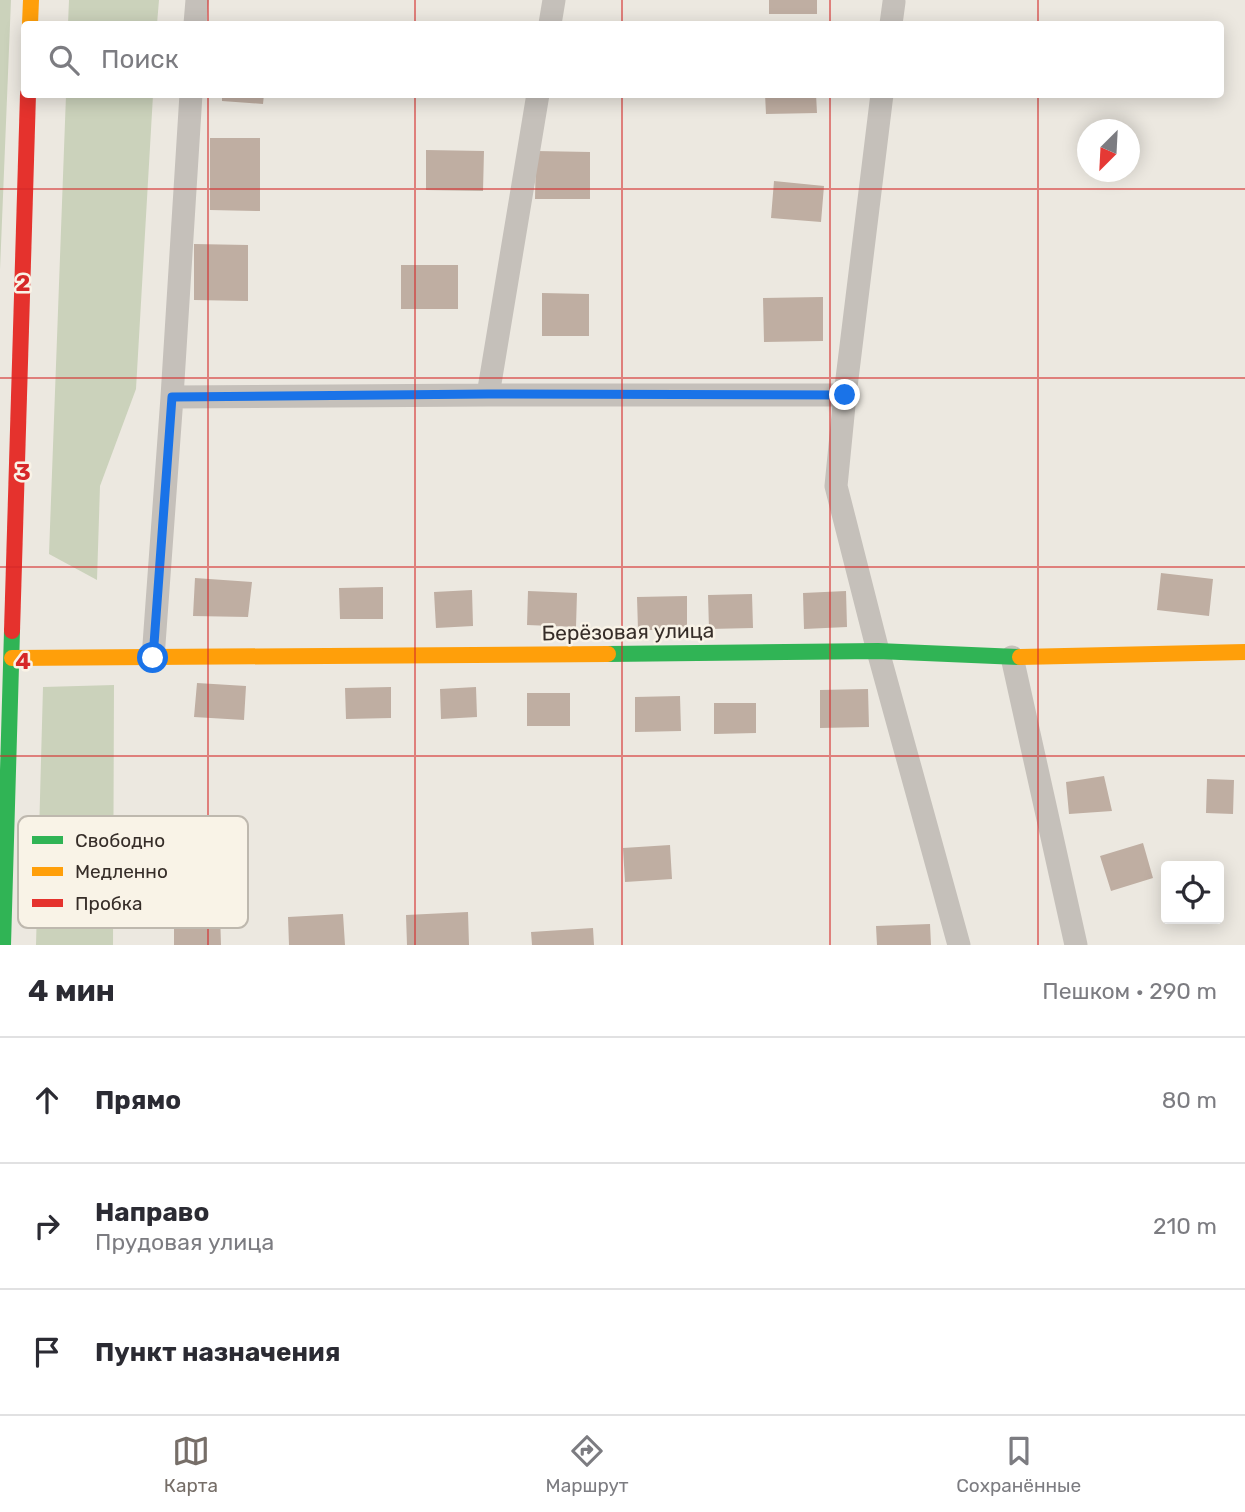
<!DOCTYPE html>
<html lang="ru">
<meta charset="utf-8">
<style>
:root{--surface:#fff;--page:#f7f7f7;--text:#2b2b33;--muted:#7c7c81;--line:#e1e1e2;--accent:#766e68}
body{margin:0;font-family:Rubik,sans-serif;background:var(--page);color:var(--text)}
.controls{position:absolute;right:21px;bottom:21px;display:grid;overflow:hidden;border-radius:7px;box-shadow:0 4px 18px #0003}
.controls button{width:63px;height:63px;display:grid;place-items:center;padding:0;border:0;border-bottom:2px solid var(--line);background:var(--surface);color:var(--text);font:35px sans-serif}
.compass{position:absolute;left:1077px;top:119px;width:63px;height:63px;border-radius:50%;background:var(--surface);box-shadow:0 4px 18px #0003;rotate:204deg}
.stop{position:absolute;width:21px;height:21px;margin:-16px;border:5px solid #1a73e8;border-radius:50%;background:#fff}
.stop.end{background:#1a73e8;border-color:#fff;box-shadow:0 2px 7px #0008}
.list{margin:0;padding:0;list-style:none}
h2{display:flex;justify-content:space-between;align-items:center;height:91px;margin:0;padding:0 28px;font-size:30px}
h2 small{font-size:23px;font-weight:400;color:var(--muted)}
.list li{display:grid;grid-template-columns:46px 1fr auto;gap:21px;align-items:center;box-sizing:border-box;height:126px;padding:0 28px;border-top:2px solid var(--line)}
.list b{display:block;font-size:26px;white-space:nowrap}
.list p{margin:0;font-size:23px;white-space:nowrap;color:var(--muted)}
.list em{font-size:23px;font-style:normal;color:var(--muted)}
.icon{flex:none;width:38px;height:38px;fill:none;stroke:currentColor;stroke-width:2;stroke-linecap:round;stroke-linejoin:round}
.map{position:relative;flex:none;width:1245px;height:945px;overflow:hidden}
.search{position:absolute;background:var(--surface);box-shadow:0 4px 18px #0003;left:21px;right:21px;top:21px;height:77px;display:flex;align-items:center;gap:18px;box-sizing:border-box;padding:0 24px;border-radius:7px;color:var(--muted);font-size:26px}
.sheet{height:469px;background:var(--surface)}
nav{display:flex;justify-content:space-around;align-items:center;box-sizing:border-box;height:98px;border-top:2px solid var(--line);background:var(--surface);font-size:19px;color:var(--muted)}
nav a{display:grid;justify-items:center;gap:4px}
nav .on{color:var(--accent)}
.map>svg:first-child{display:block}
.green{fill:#cbd2bb}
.building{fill:#bfaea2}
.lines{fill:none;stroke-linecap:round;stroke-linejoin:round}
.street{stroke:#c5c0ba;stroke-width:23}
.fast{stroke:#30b455;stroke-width:16}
.slow{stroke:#ff9f0a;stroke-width:16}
.jam{stroke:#e5322d;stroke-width:16}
.route{stroke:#1a73e8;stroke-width:9}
.grid{fill:none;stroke:#d62828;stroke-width:2;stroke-opacity:0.55}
.labels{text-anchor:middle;stroke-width:5;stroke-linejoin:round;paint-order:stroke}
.street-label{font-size:21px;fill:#362d28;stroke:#f9f3e7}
.key{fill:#f9f3e7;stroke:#beb8ae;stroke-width:2}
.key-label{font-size:19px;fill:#362d28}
.grid-label{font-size:23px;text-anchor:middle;font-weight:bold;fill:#d62828;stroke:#f9f3e7;stroke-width:5;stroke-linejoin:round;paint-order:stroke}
</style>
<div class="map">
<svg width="1245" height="945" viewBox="0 0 1245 945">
<rect width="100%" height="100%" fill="#ece8e0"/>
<path class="green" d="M0 0H11L0 270Z
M69 0H159L157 24H68Z
M66 95H153L136 389 100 486 97 580 49 554Z
M114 685 113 945H36L43 687Z"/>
<path class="building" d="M769 0H817V14H769Z
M222 94H264L263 104 222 101Z
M765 94H816L817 113 766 114Z
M210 138H260V211L210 210Z
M426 150 484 151 483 191 426 190Z
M536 151 590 152V199H535Z
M774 181 824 186 821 222 771 218Z
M194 244 248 245V301L194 300Z
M401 265H458V309H401Z
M542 293 589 294V336H542Z
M823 297V341L764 342 763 298Z
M1161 573 1213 579 1209 616 1157 610Z
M195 578 252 582 248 617 193 616Z
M383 587V619H340L339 588Z
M472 590 473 626 436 628 434 592Z
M528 591 577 593 576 627 527 625Z
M846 591 847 627 804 629 803 593Z
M752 594 753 628 709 629 708 595Z
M687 596V630H638L637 597Z
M197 683 246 686 244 720 194 717Z
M391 687V718L346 719 345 688Z
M476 687 477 717 441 719 440 689Z
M868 689 869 727 820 728V690Z
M527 693H570V726H527Z
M680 696 681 731 635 732V697Z
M714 703H756V733L714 734Z
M1104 776 1112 811 1069 814 1066 782Z
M1207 779 1234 780 1233 814 1206 813Z
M1143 843 1153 878 1111 891 1100 856Z
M670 845 672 879 625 882 623 848Z
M468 912 469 945H407L406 915Z
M220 914 221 945H174V915Z
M343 914 345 945H289L288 917Z
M930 924 931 945H877L876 926Z
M593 928 594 945H532L531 932Z"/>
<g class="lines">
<path class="street" d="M195 24 197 0
M550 24 554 0
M891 24 894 2
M882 94 845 395 836 486 878 651 959 945
M488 395 538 94
M172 397 488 395H845
M1012 657 1076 945
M153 658 172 397 191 94"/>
<path class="fast" d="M608 654 878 651 1020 657
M3 945 12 631"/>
<path class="slow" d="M30 24 31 0
M1020 657 1245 652
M12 658 608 654"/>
<path class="jam" d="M12 631 28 94"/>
</g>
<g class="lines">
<path class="route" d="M153 658 172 397 488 394 845 395"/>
</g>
<path class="grid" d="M208 0V24M415 0V24M622 0V24M830 0V24M1038 0V24M208 94V945M415 94V945M622 94V945M830 94V945M1038 94V945M0 189H1245M0 378H1245M0 567H1245M0 756H1245"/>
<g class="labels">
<g class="street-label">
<text transform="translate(628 632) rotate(-1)" y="7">Берёзовая улица</text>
</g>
</g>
<rect x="18" y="816" width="230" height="112" rx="10" class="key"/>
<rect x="32" y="836" width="31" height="8" fill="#30b455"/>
<rect x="32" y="867" width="31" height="9" fill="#ff9f0a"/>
<rect x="32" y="899" width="31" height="8" fill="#e5322d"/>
<g class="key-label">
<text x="75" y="847">Свободно</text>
<text x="75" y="878">Медленно</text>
<text x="75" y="910">Пробка</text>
</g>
<g class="grid-label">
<text x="23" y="291">2</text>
<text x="23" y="480">3</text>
<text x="23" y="669">4</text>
</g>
</svg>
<div class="controls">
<button><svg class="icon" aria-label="locate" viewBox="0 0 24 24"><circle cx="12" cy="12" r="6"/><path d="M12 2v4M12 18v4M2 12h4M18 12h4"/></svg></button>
</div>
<svg class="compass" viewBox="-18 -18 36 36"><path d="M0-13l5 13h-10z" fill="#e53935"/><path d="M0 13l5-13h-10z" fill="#7c7c81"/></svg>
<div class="stop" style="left:153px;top:658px"></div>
<div class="stop end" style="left:845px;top:395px"></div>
<div class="search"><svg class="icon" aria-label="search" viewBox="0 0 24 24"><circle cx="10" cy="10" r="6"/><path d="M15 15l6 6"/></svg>Поиск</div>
</div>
<section class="sheet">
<h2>4 мин<small>Пешком · 290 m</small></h2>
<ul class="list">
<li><svg class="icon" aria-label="ahead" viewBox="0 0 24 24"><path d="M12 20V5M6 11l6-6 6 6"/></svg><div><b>Прямо</b></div><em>80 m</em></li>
<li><svg class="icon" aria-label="right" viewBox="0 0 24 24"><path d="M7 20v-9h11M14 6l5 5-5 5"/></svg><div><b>Направо</b><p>Прудовая улица</p></div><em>210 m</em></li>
<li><svg class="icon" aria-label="arrive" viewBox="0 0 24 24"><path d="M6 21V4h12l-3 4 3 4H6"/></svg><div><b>Пункт назначения</b></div></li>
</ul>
</section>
<nav>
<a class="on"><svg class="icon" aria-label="map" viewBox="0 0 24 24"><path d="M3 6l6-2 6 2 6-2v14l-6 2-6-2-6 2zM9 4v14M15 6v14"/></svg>Карта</a>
<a><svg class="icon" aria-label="directions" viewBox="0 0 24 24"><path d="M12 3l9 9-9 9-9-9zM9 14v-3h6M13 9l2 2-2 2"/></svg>Маршрут</a>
<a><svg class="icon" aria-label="saved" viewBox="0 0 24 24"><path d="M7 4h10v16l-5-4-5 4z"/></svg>Сохранённые</a>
</nav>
